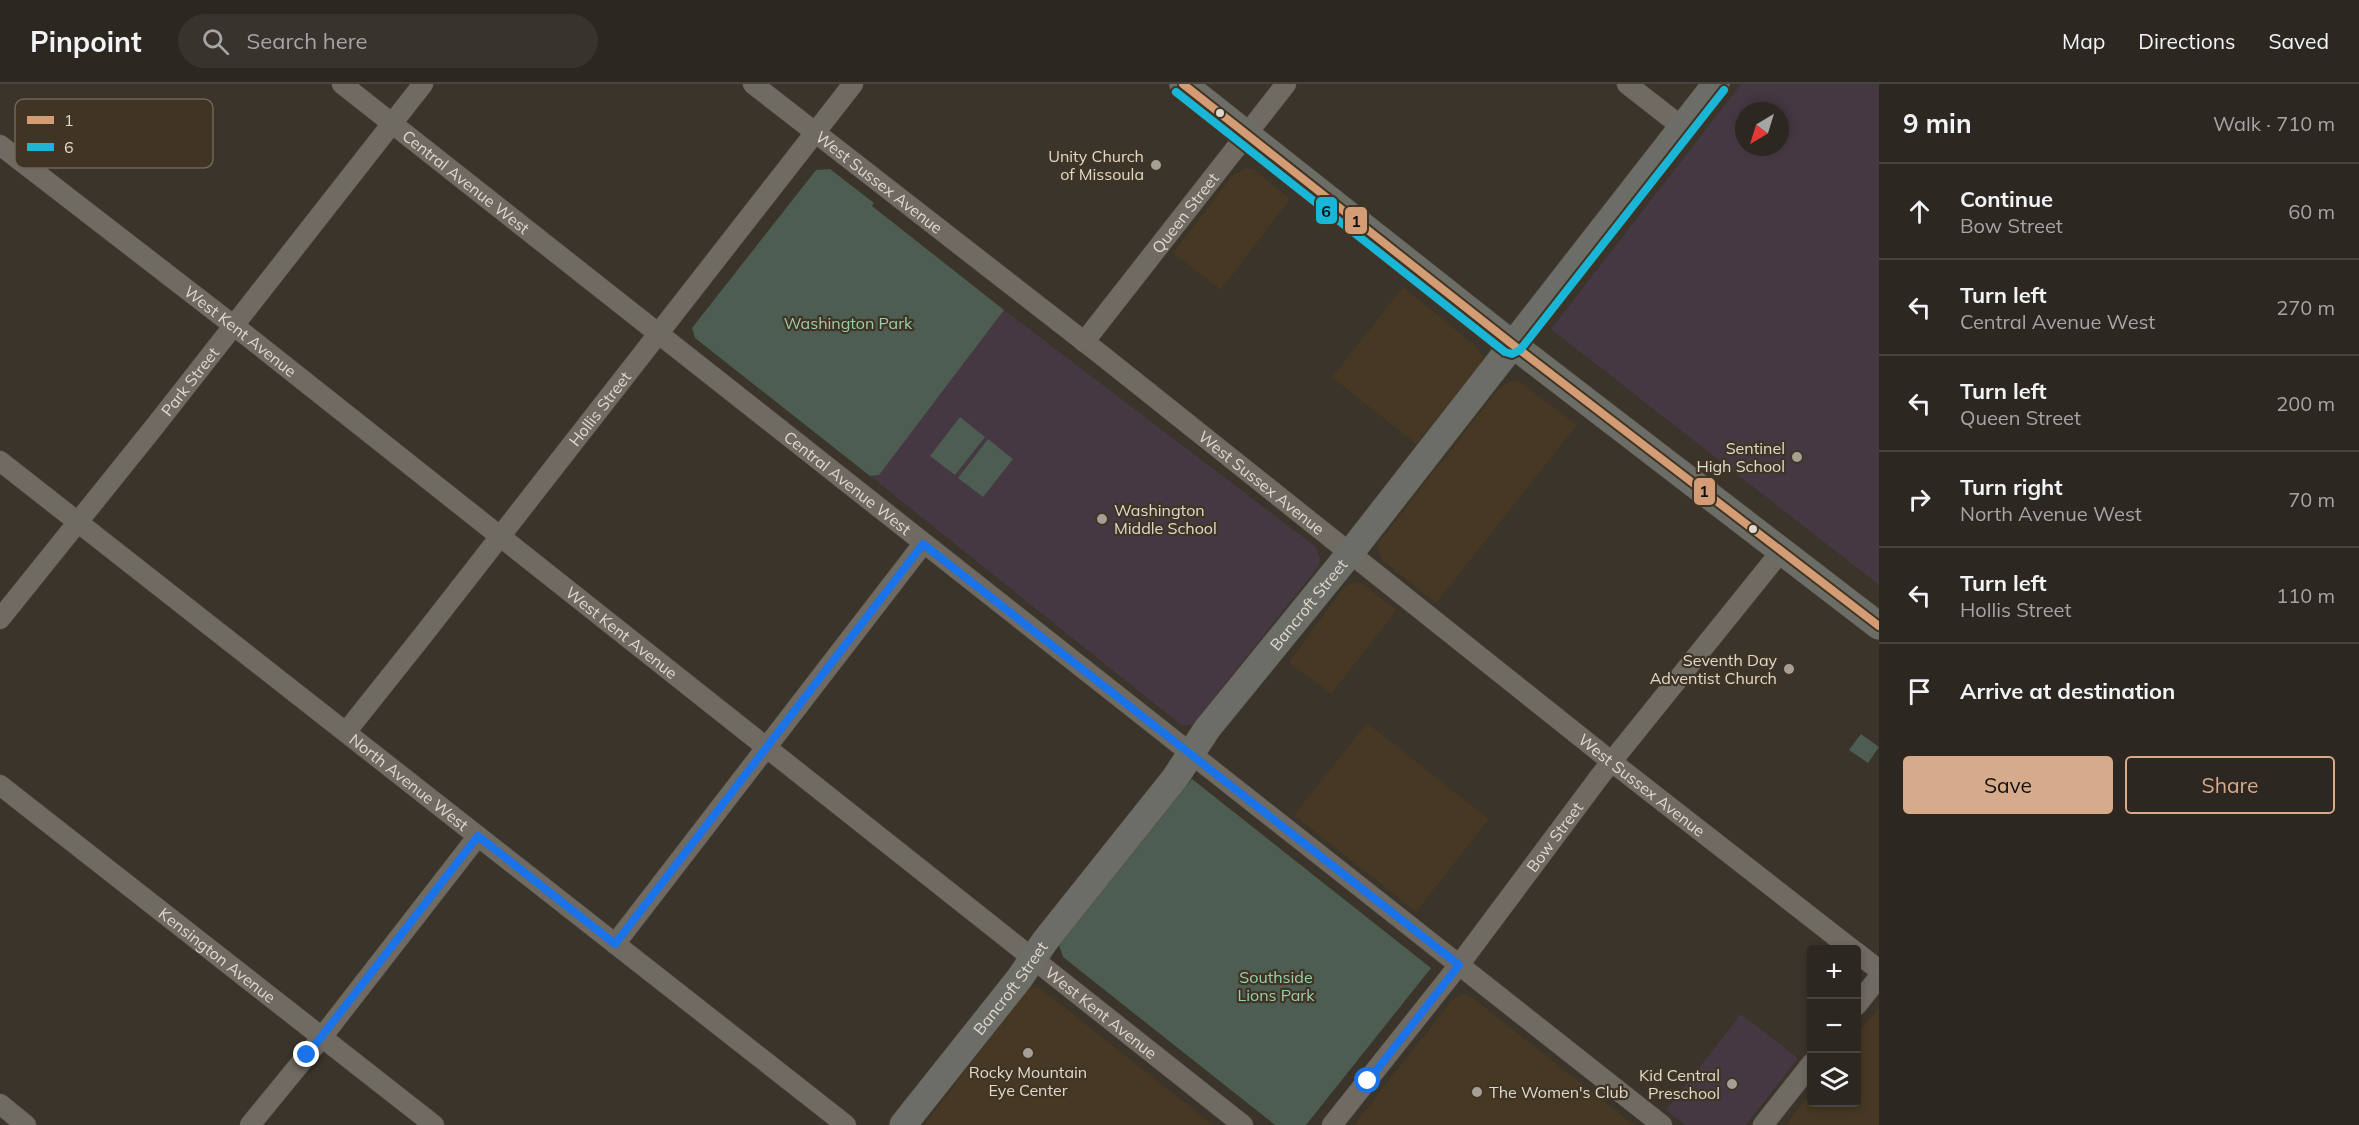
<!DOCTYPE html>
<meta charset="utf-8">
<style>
:root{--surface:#2c2720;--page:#38332d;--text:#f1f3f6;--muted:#a6a5a5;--line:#48443e;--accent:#d6ab8b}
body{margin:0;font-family:Mulish,sans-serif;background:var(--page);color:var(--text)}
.controls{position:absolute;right:18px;bottom:18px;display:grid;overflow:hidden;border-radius:6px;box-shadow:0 3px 9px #0003}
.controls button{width:54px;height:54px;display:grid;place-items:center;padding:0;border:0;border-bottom:2px solid var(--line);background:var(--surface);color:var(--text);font:30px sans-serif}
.compass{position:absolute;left:1735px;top:18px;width:54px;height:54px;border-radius:50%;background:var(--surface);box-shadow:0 3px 9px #0003;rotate:218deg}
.stop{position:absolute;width:18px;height:18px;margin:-14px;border:4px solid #1a73e8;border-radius:50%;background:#fff}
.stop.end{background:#1a73e8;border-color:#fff;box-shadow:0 2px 6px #0008}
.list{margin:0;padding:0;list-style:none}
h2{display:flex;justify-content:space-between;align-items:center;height:78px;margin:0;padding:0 24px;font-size:26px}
h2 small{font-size:20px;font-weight:400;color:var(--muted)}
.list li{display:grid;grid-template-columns:39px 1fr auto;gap:18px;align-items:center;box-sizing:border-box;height:96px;padding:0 24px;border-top:2px solid var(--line)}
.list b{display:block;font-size:22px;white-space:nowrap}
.list p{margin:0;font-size:20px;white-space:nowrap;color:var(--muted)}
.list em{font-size:20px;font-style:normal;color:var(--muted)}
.actions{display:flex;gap:12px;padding:18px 24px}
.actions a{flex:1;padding:14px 0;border:2px solid var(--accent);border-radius:6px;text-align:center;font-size:21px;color:var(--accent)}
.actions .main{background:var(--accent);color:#111}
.icon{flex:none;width:33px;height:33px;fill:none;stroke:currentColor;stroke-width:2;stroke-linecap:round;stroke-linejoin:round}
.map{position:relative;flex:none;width:1879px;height:1041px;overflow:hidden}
header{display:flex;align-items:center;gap:36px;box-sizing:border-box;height:84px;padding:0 30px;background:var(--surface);border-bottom:2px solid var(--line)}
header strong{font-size:28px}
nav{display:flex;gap:33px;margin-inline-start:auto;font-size:21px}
.search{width:420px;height:54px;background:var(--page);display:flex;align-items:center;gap:15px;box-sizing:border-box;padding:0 21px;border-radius:33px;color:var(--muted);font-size:22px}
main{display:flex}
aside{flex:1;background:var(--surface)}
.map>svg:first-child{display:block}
.built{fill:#473823}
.education{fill:#453842;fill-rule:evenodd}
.green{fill:#4d5d52}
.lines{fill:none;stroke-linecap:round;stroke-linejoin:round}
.street-casing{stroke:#565148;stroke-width:21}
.secondary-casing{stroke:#565148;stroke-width:28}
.street{stroke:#6f6a62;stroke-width:20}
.secondary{stroke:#6b6d66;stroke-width:27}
.bus-1-casing{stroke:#403524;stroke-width:12}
.bus-2-casing{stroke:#403524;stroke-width:12}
.bus-1{stroke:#d39c74;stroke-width:8}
.bus-2{stroke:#1ab6d8;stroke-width:8}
.route{stroke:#1a73e8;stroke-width:8}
.bus-dot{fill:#e0d8ce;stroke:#403524;stroke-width:2}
.poi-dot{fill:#a69f95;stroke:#403524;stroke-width:2}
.labels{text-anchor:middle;stroke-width:4.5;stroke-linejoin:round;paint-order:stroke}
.poi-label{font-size:16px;fill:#e0d8ce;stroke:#403524;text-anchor:end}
.street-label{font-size:16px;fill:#e0d8ce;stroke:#403524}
.park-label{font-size:16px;fill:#97d0b0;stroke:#403524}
.key{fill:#403524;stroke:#706657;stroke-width:1.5}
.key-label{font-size:16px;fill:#e0d8ce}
.line-badge{stroke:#403524;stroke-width:2}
.pale-badge-label{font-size:16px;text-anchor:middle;font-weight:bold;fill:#111}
</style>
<header>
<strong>Pinpoint</strong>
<div class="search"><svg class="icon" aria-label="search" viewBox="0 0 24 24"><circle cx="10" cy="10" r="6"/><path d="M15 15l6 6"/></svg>Search here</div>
<nav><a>Map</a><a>Directions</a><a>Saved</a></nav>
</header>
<main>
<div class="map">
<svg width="1879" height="1041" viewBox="0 0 1879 1041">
<rect width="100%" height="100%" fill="#3a342a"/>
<path class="built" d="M1244 85H1253L1290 115 1221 206 1173 169 1233 91Z
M1403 203 1473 260 1483 272 1480 280 1416 360 1332 293Z
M1517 296 1577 341 1436 519 1383 477 1378 466 1379 458 1500 303 1509 298Z
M1355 498 1361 499 1397 526 1331 610 1289 578 1344 503Z
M1367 639 1489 735 1416 828 1294 731Z
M1029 904H1040L1213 1041H924Z
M1460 911H1469L1634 1041H1354L1452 916Z
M1879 924V1041H1786L1811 1008 1812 1018H1856L1857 950Z"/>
<path class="education" d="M1741 0H1879V501L1551 245ZM1744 27H1780V63H1744Z
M1004 226 1316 463 1320 475 1319 482 1192 641H1181L870 392 879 390Z
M1741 930 1798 974 1746 1041H1685L1666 1026Z"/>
<path class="green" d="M830 85 874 119 872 122 1004 226 879 391 870 392 695 254 692 244 816 86Z
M960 333 985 353 955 391 930 372Z
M988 355 1013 375 983 413 958 394Z
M1861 650 1879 663 1868 679 1849 666Z
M1192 695 1431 884 1306 1041H1275L1063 873 1059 861Z"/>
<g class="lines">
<g class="street-casing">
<g id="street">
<path id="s1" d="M342 0 1662 1041"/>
<path id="s2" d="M753 0 1104 273 1612 678 1853 866"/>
<path d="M1627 0 1682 43"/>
<path id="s3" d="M0 61 251 255 1243 1041"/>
<path id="s4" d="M1084 258 1286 0"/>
<path id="s5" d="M0 377 846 1041"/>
<path id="s6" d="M0 535 155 342 423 0"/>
<path id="s7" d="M346 648 424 550 853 0"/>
<path id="s8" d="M0 701 434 1041"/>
<path d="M615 860 923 460"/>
<path d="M1856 868 1879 886"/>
<path d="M1856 922 1879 893"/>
<path d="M0 1020 26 1041"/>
<path d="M250 1041 322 953 478 752"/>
<path id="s9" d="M1332 1041 1459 881 1600 692 1782 466"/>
<path d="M1763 1041 1812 979"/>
</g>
</g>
<g class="secondary-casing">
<g id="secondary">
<path d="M1183 0 1512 260 1879 542"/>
<path id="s10" d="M903 1041 1019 895 1045 857 1175 694 1207 645 1351 468 1716 0"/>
</g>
</g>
<use href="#street" class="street"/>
<use href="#secondary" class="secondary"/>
<g class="bus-1-casing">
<path id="bus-1" d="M1183 0 1512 260 1879 542"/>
</g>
<g class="bus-2-casing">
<path id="bus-2" d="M1176 8 1505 268 1512 270 1520 266 1724 6"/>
</g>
<use href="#bus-1" class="bus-1"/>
<use href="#bus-2" class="bus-2"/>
</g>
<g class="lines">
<path class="route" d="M307 971 478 752 615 860 923 460 1459 881 1368 997"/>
</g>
<g class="bus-dot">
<circle cx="1220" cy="29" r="5"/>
<circle cx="1753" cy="445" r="5"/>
</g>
<g class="poi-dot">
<circle cx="1156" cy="81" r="6"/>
<circle cx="1797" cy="373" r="6"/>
<circle cx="1102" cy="435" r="6"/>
<circle cx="1789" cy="585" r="6"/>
<circle cx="1028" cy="969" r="6"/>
<circle cx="1732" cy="1000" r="6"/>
<circle cx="1477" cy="1008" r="6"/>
</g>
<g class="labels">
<g class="poi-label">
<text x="1144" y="78">Unity Church<tspan x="1144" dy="18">of Missoula</tspan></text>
<text x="1785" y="370">Sentinel<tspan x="1785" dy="18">High School</tspan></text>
<text x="1114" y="432" text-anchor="start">Washington<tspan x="1114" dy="18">Middle School</tspan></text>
<text x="1777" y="582">Seventh Day<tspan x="1777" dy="18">Adventist Church</tspan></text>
<text x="1028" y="994" text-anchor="middle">Rocky Mountain<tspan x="1028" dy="18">Eye Center</tspan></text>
<text x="1720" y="997">Kid Central<tspan x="1720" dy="18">Preschool</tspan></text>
<text x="1489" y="1014" text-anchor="start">The Women's Club</text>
</g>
<g class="street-label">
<text dy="6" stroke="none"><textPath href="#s1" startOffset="158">Central Avenue West</textPath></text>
<text dy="6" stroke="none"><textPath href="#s2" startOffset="160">West Sussex Avenue</textPath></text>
<text dy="6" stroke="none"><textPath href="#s4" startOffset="164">Queen Street</textPath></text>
<text dy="6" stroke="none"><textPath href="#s3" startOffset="304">West Kent Avenue</textPath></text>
<text dy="6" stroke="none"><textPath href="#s6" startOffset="304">Park Street</textPath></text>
<text dy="6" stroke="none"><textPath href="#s7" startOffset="411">Hollis Street</textPath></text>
<text dy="6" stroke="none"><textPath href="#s2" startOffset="646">West Sussex Avenue</textPath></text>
<text dy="6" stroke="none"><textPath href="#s1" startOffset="644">Central Avenue West</textPath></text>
<text dy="6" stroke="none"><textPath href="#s10" startOffset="660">Bancroft Street</textPath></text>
<text dy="6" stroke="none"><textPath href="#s3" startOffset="790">West Kent Avenue</textPath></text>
<text dy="6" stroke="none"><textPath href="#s5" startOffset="520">North Avenue West</textPath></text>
<text dy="6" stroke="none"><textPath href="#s2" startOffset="1132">West Sussex Avenue</textPath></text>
<text dy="6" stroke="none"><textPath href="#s9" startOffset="364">Bow Street</textPath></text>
<text dy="6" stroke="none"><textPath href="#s8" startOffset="276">Kensington Avenue</textPath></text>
<text dy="6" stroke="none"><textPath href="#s10" startOffset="174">Bancroft Street</textPath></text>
<text dy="6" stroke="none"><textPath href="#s3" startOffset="1402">West Kent Avenue</textPath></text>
</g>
<g class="park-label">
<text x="848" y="245">Washington Park</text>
<text x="1276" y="899">Southside<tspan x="1276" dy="18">Lions Park</tspan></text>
</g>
</g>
<rect x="15" y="15" width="198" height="69" rx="9" class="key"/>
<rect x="27" y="32" width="27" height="8" fill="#d39c74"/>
<rect x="27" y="59" width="27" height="8" fill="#1ab6d8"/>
<g class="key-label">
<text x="64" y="42">1</text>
<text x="64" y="69">6</text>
</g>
<g class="line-badge">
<rect x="1315" y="112" width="23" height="29" rx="6" fill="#1ab6d8"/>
<rect x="1344" y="122" width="24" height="29" rx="6" fill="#d39c74"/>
<rect x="1693" y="393" width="23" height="29" rx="6" fill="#d39c74"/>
</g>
<g class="pale-badge-label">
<text x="1326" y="133">6</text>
<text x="1356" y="143">1</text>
<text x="1704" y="413">1</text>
</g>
</svg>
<div class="controls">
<button>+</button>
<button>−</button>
<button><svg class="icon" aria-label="layers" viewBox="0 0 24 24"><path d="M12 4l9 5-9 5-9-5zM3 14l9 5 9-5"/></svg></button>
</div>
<svg class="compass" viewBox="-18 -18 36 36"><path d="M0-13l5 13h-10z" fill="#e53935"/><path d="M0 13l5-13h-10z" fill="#a6a5a5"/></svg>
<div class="stop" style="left:1368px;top:997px"></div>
<div class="stop end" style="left:307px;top:971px"></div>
</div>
<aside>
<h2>9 min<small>Walk · 710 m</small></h2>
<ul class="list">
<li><svg class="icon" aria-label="ahead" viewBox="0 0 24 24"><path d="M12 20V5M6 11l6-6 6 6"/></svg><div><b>Continue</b><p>Bow Street</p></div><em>60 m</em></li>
<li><svg class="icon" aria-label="left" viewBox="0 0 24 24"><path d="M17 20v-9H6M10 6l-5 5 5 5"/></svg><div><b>Turn left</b><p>Central Avenue West</p></div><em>270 m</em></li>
<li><svg class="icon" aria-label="left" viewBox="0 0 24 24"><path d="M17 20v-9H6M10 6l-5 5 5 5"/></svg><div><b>Turn left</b><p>Queen Street</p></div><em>200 m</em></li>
<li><svg class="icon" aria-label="right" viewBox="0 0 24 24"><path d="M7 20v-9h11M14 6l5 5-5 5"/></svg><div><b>Turn right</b><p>North Avenue West</p></div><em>70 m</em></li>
<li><svg class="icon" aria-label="left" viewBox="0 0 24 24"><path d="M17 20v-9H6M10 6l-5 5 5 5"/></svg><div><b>Turn left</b><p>Hollis Street</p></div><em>110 m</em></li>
<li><svg class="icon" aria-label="arrive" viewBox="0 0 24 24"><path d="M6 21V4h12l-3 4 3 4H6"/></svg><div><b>Arrive at destination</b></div></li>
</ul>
<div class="actions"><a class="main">Save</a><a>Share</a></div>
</aside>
</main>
